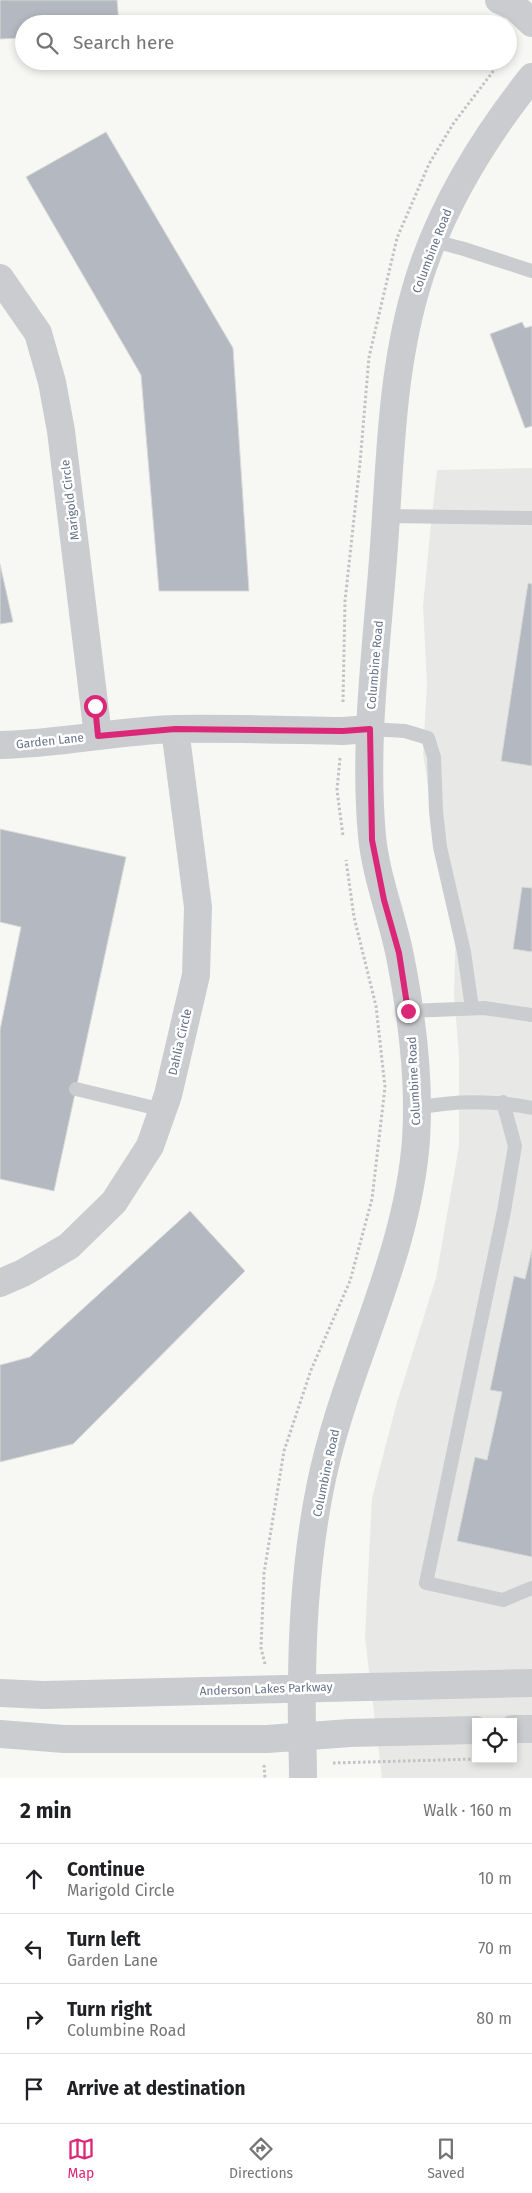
<!DOCTYPE html>
<meta charset="utf-8">
<style>
:root{--surface:#fff;--page:#f2f2f2;--text:#202124;--muted:#757577;--line:#e0e0e0;--accent:#db2777}
body{margin:0;font-family:"Fira Sans",sans-serif;background:var(--page);color:var(--text)}
.controls{position:absolute;right:15px;bottom:15px;display:grid;overflow:hidden;border-radius:0px;box-shadow:0 2px 8px #0003}
.controls button{width:45px;height:45px;display:grid;place-items:center;padding:0;border:0;border-bottom:1px solid var(--line);background:var(--surface);color:var(--text);font:25px sans-serif}
.stop{position:absolute;width:15px;height:15px;margin:-11px;border:4px solid #db2777;border-radius:50%;background:#fff}
.stop.end{background:#db2777;border-color:#fff;box-shadow:0 1px 5px #0008}
.list{margin:0;padding:0;list-style:none}
h2{display:flex;justify-content:space-between;align-items:center;height:65px;margin:0;padding:0 20px;font-size:21px}
h2 small{font-size:16px;font-weight:400;color:var(--muted)}
.list li{display:grid;grid-template-columns:32px 1fr auto;gap:15px;align-items:center;box-sizing:border-box;height:70px;padding:0 20px;border-top:1px solid var(--line)}
.list b{display:block;font-size:19px;white-space:nowrap}
.list p{margin:0;font-size:16px;white-space:nowrap;color:var(--muted)}
.list em{font-size:16px;font-style:normal;color:var(--muted)}
.icon{flex:none;width:28px;height:28px;fill:none;stroke:currentColor;stroke-width:2;stroke-linecap:round;stroke-linejoin:round}
.map{position:relative;flex:none;width:532px;height:1778px;overflow:hidden}
.search{position:absolute;background:var(--surface);box-shadow:0 2px 8px #0003;left:15px;right:15px;top:15px;height:55px;display:flex;align-items:center;gap:12px;box-sizing:border-box;padding:0 18px;border-radius:28px;color:var(--muted);font-size:19px}
.sheet{height:345px;background:var(--surface)}
nav{display:flex;justify-content:space-around;align-items:center;box-sizing:border-box;height:70px;border-top:1px solid var(--line);background:var(--surface);font-size:14px;color:var(--muted)}
nav a{display:grid;justify-items:center;gap:2px}
nav .on{color:var(--accent)}
.map>svg:first-child{display:block}
.built{fill:#e8e8e7;fill-rule:evenodd}
.building{fill:#b4b9c1;stroke:#d9d9d7}
.lines{fill:none;stroke-linecap:round;stroke-linejoin:round}
.path{stroke:#c0c2c5;stroke-width:3;stroke-dasharray:2.5 2.5;stroke-linecap:butt}
.service{stroke:#caccd0;stroke-width:14}
.minor{stroke:#caccd0;stroke-width:28}
.tertiary{stroke:#caccd0;stroke-width:28}
.route{stroke:#db2777;stroke-width:6}
.labels{text-anchor:middle;stroke-width:5;stroke-linejoin:round;paint-order:stroke}
.street-label{font-size:12px;fill:#647188;stroke:#fff}
</style>
<div class="map">
<svg width="532" height="1778" viewBox="0 0 532 1778">
<rect width="100%" height="100%" fill="#f7f8f4"/>
<path class="built" d="M532 468V1778H382L365 1638 372 1498 397 1402 436 1278 459 1146V1056L454 994 456 925 436 840 423 753 427 684 423 606 430 534 437 470ZM476 1722H513V1759H476Z"/>
<path class="building" d="M0 0H117L119 24H24V38L0 39Z
M106 132 233 348 249 591H159L141 375 26 177Z
M522 322 525 328 532 326V426L525 428 490 334Z
M0 564 13 622 0 624Z
M528 583 532 584V766L501 761Z
M0 829 126 857 54 1191 0 1179V1030L21 927 0 922Z
M522 887 532 888V952L513 949Z
M190 1211 245 1271 73 1444 0 1462V1365L30 1357Z
M532 1249V1557L457 1541 475 1457 487 1460 502 1392 490 1390 514 1276 525 1279Z"/>
<g class="lines">
<path class="path" d="M508 51 515 43
M343 702 345 601 360 463 369 357 397 238 429 164 453 124 501 61
M340 758 337 790 343 836
M265 1664 261 1648 264 1573 284 1451 311 1370 350 1281 372 1199 385 1087 376 1006 354 917 346 860
M333 1763 476 1759
M264 1765 265 1778"/>
<path class="service" d="M434 241 464 249 532 271
M387 516 532 518
M369 729 405 731 428 738 434 757 436 811 440 847 464 952 472 1008
M408 1011 484 1008 532 1015
M76 1089 163 1110
M503 1102 515 1146 504 1211 426 1583 503 1600 532 1588
M417 1108C457 1100 493 1100 532 1108"/>
<path class="minor" d="M499 0 515 7 532 23
M0 278 38 333 52 382 61 431 98 736
M0 745C59 744 116 731 175 729 231 728 287 730 343 731L369 729
M0 1283 23 1273 69 1246 114 1202 150 1146 168 1095 196 975 198 907 175 729"/>
<path class="tertiary" d="M0 1693 44 1695 532 1683
M513 1729H532
M0 1734 64 1739H267L350 1733 476 1730
M303 1778C303 1749 301 1719 302 1690 302 1623 307 1554 320 1488 343 1370 407 1262 416 1140 420 1079 412 1016 400 956 392 916 376 877 372 836 364 748 375 660 382 572 390 479 389 383 415 292 437 213 481 141 532 77"/>
</g>
<g class="lines">
<path class="route" d="M95 706 98 736 175 729 343 731 370 729 372 840 384 900 399 953 408 1011"/>
</g>
<g class="labels">
<g class="street-label">
<text transform="translate(432 251) rotate(-69)" y="4">Columbine Road</text>
<text transform="translate(70 500) rotate(-97)" y="4">Marigold Circle</text>
<text transform="translate(375 665) rotate(-85)" y="4">Columbine Road</text>
<text transform="translate(50 741) rotate(-6)" y="4">Garden Lane</text>
<text transform="translate(180 1042) rotate(-77)" y="4">Dahlia Circle</text>
<text transform="translate(414 1081) rotate(-93)" y="4">Columbine Road</text>
<text transform="translate(326 1473) rotate(-78)" y="4">Columbine Road</text>
<text transform="translate(266 1689) rotate(-2)" y="4">Anderson Lakes Parkway</text>
</g>
</g>
</svg>
<div class="controls">
<button><svg class="icon" aria-label="locate" viewBox="0 0 24 24"><circle cx="12" cy="12" r="6"/><path d="M12 2v4M12 18v4M2 12h4M18 12h4"/></svg></button>
</div>
<div class="stop" style="left:95px;top:706px"></div>
<div class="stop end" style="left:408px;top:1011px"></div>
<div class="search"><svg class="icon" aria-label="search" viewBox="0 0 24 24"><circle cx="10" cy="10" r="6"/><path d="M15 15l6 6"/></svg>Search here</div>
</div>
<section class="sheet">
<h2>2 min<small>Walk · 160 m</small></h2>
<ul class="list">
<li><svg class="icon" aria-label="ahead" viewBox="0 0 24 24"><path d="M12 20V5M6 11l6-6 6 6"/></svg><div><b>Continue</b><p>Marigold Circle</p></div><em>10 m</em></li>
<li><svg class="icon" aria-label="left" viewBox="0 0 24 24"><path d="M17 20v-9H6M10 6l-5 5 5 5"/></svg><div><b>Turn left</b><p>Garden Lane</p></div><em>70 m</em></li>
<li><svg class="icon" aria-label="right" viewBox="0 0 24 24"><path d="M7 20v-9h11M14 6l5 5-5 5"/></svg><div><b>Turn right</b><p>Columbine Road</p></div><em>80 m</em></li>
<li><svg class="icon" aria-label="arrive" viewBox="0 0 24 24"><path d="M6 21V4h12l-3 4 3 4H6"/></svg><div><b>Arrive at destination</b></div></li>
</ul>
</section>
<nav>
<a class="on"><svg class="icon" aria-label="map" viewBox="0 0 24 24"><path d="M3 6l6-2 6 2 6-2v14l-6 2-6-2-6 2zM9 4v14M15 6v14"/></svg>Map</a>
<a><svg class="icon" aria-label="directions" viewBox="0 0 24 24"><path d="M12 3l9 9-9 9-9-9zM9 14v-3h6M13 9l2 2-2 2"/></svg>Directions</a>
<a><svg class="icon" aria-label="saved" viewBox="0 0 24 24"><path d="M7 4h10v16l-5-4-5 4z"/></svg>Saved</a>
</nav>
